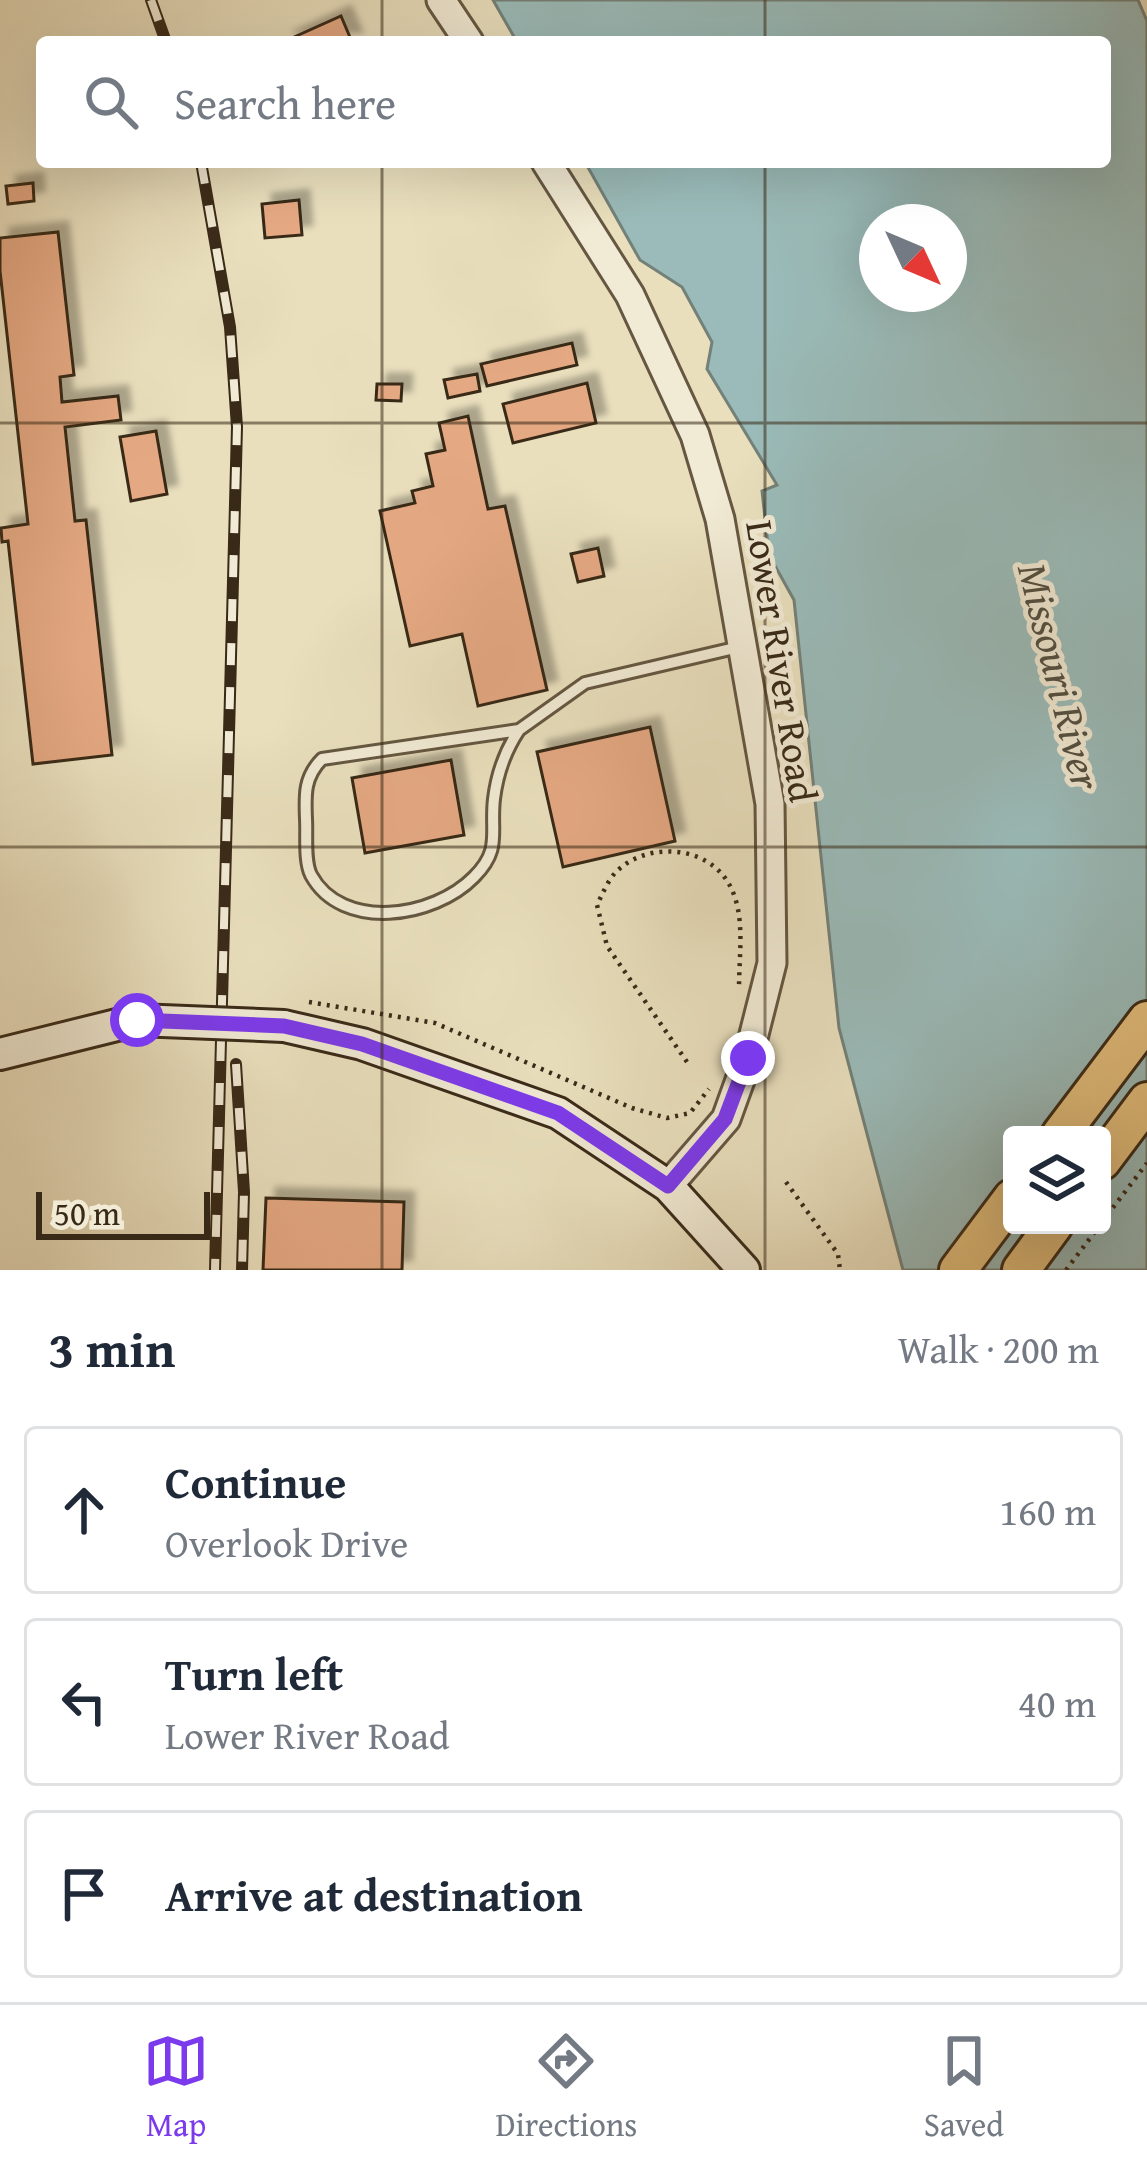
<!DOCTYPE html>
<meta charset="utf-8">
<style>
:root{--surface:#fff;--page:#f6f6f7;--text:#1f2937;--muted:#747a83;--line:#e0e1e3;--accent:#7c3aed}
body{margin:0;font-family:"Gentium Book Plus",serif;background:var(--page);color:var(--text)}
.controls{position:absolute;right:36px;bottom:36px;display:grid;overflow:hidden;border-radius:12px;box-shadow:0 12px 48px #0002}
.controls button{width:108px;height:108px;display:grid;place-items:center;padding:0;border:0;border-bottom:3px solid var(--line);background:var(--surface);color:var(--text);font:60px sans-serif}
.compass{position:absolute;left:859px;top:204px;width:108px;height:108px;border-radius:50%;background:var(--surface);box-shadow:0 12px 48px #0002;rotate:134deg}
.scale{position:absolute;left:36px;bottom:30px;width:174px;box-sizing:border-box;padding-left:12px;border:6px solid #392a18;border-top:0;font-size:33px;line-height:42px;white-space:nowrap;color:#392a18;-webkit-text-stroke:9px #f1ead4;paint-order:stroke}
.stop{position:absolute;width:36px;height:36px;margin:-27px;border:9px solid #7c3aed;border-radius:50%;background:#fff}
.stop.end{background:#7c3aed;border-color:#fff;box-shadow:0 3px 12px #0008}
.list{margin:0;padding:0;list-style:none}
h2{display:flex;justify-content:space-between;align-items:center;height:156px;margin:0;padding:0 48px;font-size:51px}
h2 small{font-size:39px;font-weight:400;color:var(--muted)}
.list li{display:grid;grid-template-columns:78px 1fr auto;gap:36px;align-items:center;box-sizing:border-box;height:168px;margin:0 24px 24px;padding:0 24px;border:3px solid var(--line);border-radius:12px}
.list b{display:block;font-size:45px;white-space:nowrap}
.list p{margin:0;font-size:39px;white-space:nowrap;color:var(--muted)}
.list em{font-size:39px;font-style:normal;color:var(--muted)}
.icon{flex:none;width:66px;height:66px;fill:none;stroke:currentColor;stroke-width:2;stroke-linecap:round;stroke-linejoin:round}
.map{position:relative;flex:none;width:1147px;height:1270px;overflow:hidden}
.search{position:absolute;background:var(--surface);box-shadow:0 12px 48px #0002;left:36px;right:36px;top:36px;height:132px;display:flex;align-items:center;gap:30px;box-sizing:border-box;padding:0 42px;border-radius:12px;color:var(--muted);font-size:45px}
.sheet{height:732px;background:var(--surface)}
nav{display:flex;justify-content:space-around;align-items:center;box-sizing:border-box;height:168px;border-top:3px solid var(--line);background:var(--surface);font-size:33px;color:var(--muted)}
nav a{display:grid;justify-items:center;gap:6px}
nav .on{color:var(--accent)}
.map>svg:first-child{display:block}
.water{fill:#9abbb9;stroke:#738179;stroke-width:3;fill-rule:evenodd}
.building{fill:#e4a882;stroke:#392a18;stroke-width:3;filter:url(#shadow)}
.lines{fill:none;stroke-linecap:round;stroke-linejoin:round}
.service-casing{stroke:#655741;stroke-width:16}
.tertiary-casing{stroke:#655741;stroke-width:33}
.secondary-casing{stroke:#392a18;stroke-width:36}
.trunk-casing{stroke:#392a18;stroke-width:42}
.path{stroke:#392a18;stroke-width:4.5;stroke-dasharray:3 6;stroke-linecap:butt}
.service{stroke:#f1ead4;stroke-width:10}
.tertiary{stroke:#f1ead4;stroke-width:27}
.secondary{stroke:#f1ead4;stroke-width:30}
.trunk{stroke:#e4c07e;stroke-width:36}
.rail-casing{stroke:#392a18;stroke-width:12}
.rail{stroke:#f1ead4;stroke-width:8;stroke-dasharray:22;stroke-linecap:butt}
.secondary-bridge-casing{stroke:#392a18;stroke-width:36;stroke-linecap:butt}
.secondary-bridge{stroke:#f1ead4;stroke-width:30}
.route{stroke:#7c3aed;stroke-width:15}
.grid{fill:none;stroke:#392a18;stroke-width:3;stroke-opacity:0.55}
.labels{text-anchor:middle;stroke-width:10;stroke-linejoin:round;paint-order:stroke}
.street-label{font-size:39px;fill:#392a18;stroke:#f1ead4}
.water-label{font-size:42px;font-style:italic;fill:#514e40;stroke:#f1ead4}
</style>
<div class="map">
<svg width="1147" height="1270" viewBox="0 0 1147 1270">
<defs>
<filter id="shadow"><feDropShadow dx="10" dy="-10" stdDeviation="3" flood-color="#0004"/></filter>
</defs>
<rect width="100%" height="100%" fill="#e9dfbd"/>
<filter id="stains"><feTurbulence type="fractalNoise" baseFrequency=".00167" numOctaves="4"/><feColorMatrix values="0 0 0 0 .2 0 0 0 0 .09 0 0 0 0 .02 0 0 0 .5 -.17"/></filter>
<radialGradient id="worn" r=".72"><stop offset=".6" stop-color="#630" stop-opacity="0"/><stop offset="1" stop-color="#630" stop-opacity=".3"/></radialGradient>
<path class="water" d="M493 0H1138L1147 21V1270H903L839 1028 794 600 769 555 762 491 777 485 707 369 712 342 682 287 640 260 585 162H1105V42H517ZM877 222H949V294H877ZM1012 1135H1102V1225H1012Z"/>
<path class="building" d="M341 16 352 42H283Z
M33 183 34 201 8 204 6 186Z
M299 200 302 235 265 238 262 204Z
M58 232 74 375 60 377 62 402 118 396 121 420 65 427 75 521 86 520 112 755 33 764 8 541 2 542 1 528 28 524 0 271V238Z
M572 343 577 365 487 386 481 364Z
M477 374 480 391 448 398 444 380Z
M587 383 596 423 513 443 503 404Z
M377 384H402L401 401 376 400Z
M468 416 488 509 505 506 547 690 478 706 462 634 410 646 380 511 415 503 412 491 433 486 426 454 445 450 439 423Z
M156 431 167 494 131 501 120 437Z
M598 548 604 576 578 582 571 554Z
M650 727 675 841 563 867 537 752Z
M451 760 464 835 365 853 352 778Z
M266 1198 404 1202 402 1270H263Z"/>
<g class="lines">
<g class="service-casing">
<path id="service" d="M519 730C505 751 497 774 494 799 490 833 502 849 474 877 434 918 342 932 311 875 304 861 307 835 306 819 305 795 304 777 322 759L519 730 585 683 739 647"/>
</g>
<g class="tertiary-casing">
<path id="tertiary" d="M441 0 469 42
M546 162 630 295 695 435 720 519 770 804 772 963 748 1058 726 1119 668 1186"/>
</g>
<g class="secondary-casing">
<path id="secondary" d="M284 1026 362 1044 558 1113 668 1186 744 1270
M0 1054 137 1020"/>
</g>
<g class="trunk-casing">
<path id="trunk" d="M1060 1135 1147 1020
M1102 1161 1147 1101
M958 1270 1012 1198
M1021 1270 1054 1225"/>
</g>
<path class="path" d="M309 1002 435 1023 632 1108 667 1118 690 1113 709 1089
M687 1062 607 946 597 905C602 895 608 880 616 872 647 841 707 845 729 884 746 914 739 954 739 987
M786 1182 838 1254 840 1270
M1102 1222 1147 1163
M1066 1270 1100 1225"/>
<use href="#service" class="service"/>
<use href="#tertiary" class="tertiary"/>
<use href="#secondary" class="secondary"/>
<use href="#trunk" class="trunk"/>
<g class="rail-casing">
<path id="rail" d="M151 0 166 42
M201 162 230 327 237 427 215 1270
M236 1064 244 1192 242 1270"/>
</g>
<use href="#rail" class="rail"/>
<g class="secondary-bridge-casing">
<path id="secondary-bridge" d="M137 1020 284 1026"/>
</g>
<use href="#secondary-bridge" class="secondary-bridge"/>
</g>
<g class="lines">
<path class="route" d="M137 1020 284 1026 362 1044 558 1113 668 1186 725 1119 748 1058"/>
</g>
<path class="grid" d="M382 0V42M765 0V42M382 162V1270M765 162V1270M0 423H1147M0 847H1147"/>
<g class="labels">
<g class="street-label">
<text transform="translate(782 661) rotate(81)" y="14">Lower River Road</text>
</g>
<g class="water-label">
<text transform="translate(1060 676) rotate(76)" y="15">Missouri River</text>
</g>
</g>
<rect width="100%" height="100%" filter="url(#stains)"/>
<rect width="100%" height="100%" fill="url(#worn)"/>
</svg>
<div class="controls">
<button><svg class="icon" aria-label="layers" viewBox="0 0 24 24"><path d="M12 4l9 5-9 5-9-5zM3 14l9 5 9-5"/></svg></button>
</div>
<svg class="compass" viewBox="-18 -18 36 36"><path d="M0-13l5 13h-10z" fill="#e53935"/><path d="M0 13l5-13h-10z" fill="#747a83"/></svg>
<div class="scale">50 m</div>
<div class="stop" style="left:137px;top:1020px"></div>
<div class="stop end" style="left:748px;top:1058px"></div>
<div class="search"><svg class="icon" aria-label="search" viewBox="0 0 24 24"><circle cx="10" cy="10" r="6"/><path d="M15 15l6 6"/></svg>Search here</div>
</div>
<section class="sheet">
<h2>3 min<small>Walk · 200 m</small></h2>
<ul class="list">
<li><svg class="icon" aria-label="ahead" viewBox="0 0 24 24"><path d="M12 20V5M6 11l6-6 6 6"/></svg><div><b>Continue</b><p>Overlook Drive</p></div><em>160 m</em></li>
<li><svg class="icon" aria-label="left" viewBox="0 0 24 24"><path d="M17 20v-9H6M10 6l-5 5 5 5"/></svg><div><b>Turn left</b><p>Lower River Road</p></div><em>40 m</em></li>
<li><svg class="icon" aria-label="arrive" viewBox="0 0 24 24"><path d="M6 21V4h12l-3 4 3 4H6"/></svg><div><b>Arrive at destination</b></div></li>
</ul>
</section>
<nav>
<a class="on"><svg class="icon" aria-label="map" viewBox="0 0 24 24"><path d="M3 6l6-2 6 2 6-2v14l-6 2-6-2-6 2zM9 4v14M15 6v14"/></svg>Map</a>
<a><svg class="icon" aria-label="directions" viewBox="0 0 24 24"><path d="M12 3l9 9-9 9-9-9zM9 14v-3h6M13 9l2 2-2 2"/></svg>Directions</a>
<a><svg class="icon" aria-label="saved" viewBox="0 0 24 24"><path d="M7 4h10v16l-5-4-5 4z"/></svg>Saved</a>
</nav>
